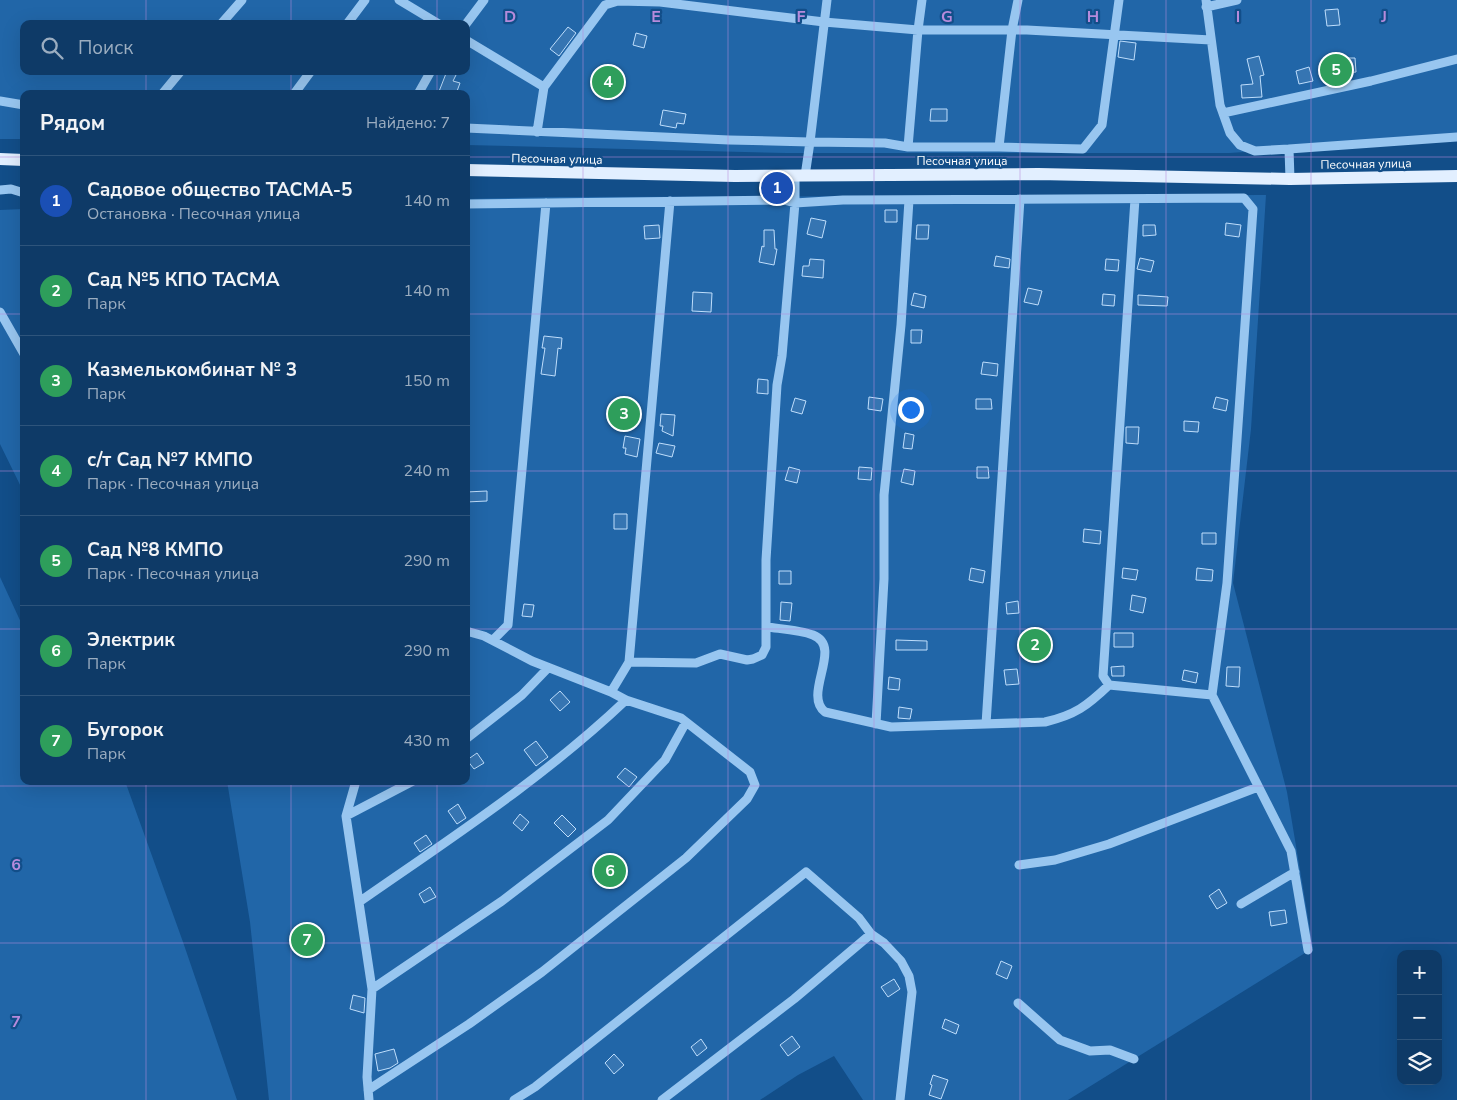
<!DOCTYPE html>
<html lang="ru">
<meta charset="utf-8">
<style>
:root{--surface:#0e3a67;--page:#17416d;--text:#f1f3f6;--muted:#9badc0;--line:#2e547b;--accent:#8c9099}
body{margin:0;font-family:"Nunito Sans",sans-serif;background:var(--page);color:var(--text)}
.controls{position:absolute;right:15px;bottom:15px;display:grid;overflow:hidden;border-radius:10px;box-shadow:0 5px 20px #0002}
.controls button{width:45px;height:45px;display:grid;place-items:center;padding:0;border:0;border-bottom:1px solid var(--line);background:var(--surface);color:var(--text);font:25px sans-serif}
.you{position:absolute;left:910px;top:409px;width:18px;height:18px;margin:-12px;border:4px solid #fff;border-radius:50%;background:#1a73e8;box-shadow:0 0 0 8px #1a73e833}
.badge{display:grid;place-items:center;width:32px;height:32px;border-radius:50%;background:var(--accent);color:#fff;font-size:16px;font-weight:700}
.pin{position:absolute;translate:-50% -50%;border:2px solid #fff;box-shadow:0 1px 5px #0006}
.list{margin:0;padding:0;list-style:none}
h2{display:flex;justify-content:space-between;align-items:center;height:65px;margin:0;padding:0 20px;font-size:21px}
h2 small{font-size:16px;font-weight:400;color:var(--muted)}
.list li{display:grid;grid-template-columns:32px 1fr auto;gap:15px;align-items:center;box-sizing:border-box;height:90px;padding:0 20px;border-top:1px solid var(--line)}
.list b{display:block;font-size:19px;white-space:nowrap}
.list p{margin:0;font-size:16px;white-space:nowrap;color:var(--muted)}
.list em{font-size:16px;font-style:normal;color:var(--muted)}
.icon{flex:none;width:28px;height:28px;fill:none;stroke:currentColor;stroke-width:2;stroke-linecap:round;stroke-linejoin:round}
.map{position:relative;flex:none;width:1457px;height:1100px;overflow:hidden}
.search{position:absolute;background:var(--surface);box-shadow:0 5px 20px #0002;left:20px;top:20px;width:450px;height:55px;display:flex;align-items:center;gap:12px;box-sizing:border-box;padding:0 18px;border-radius:10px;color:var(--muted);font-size:19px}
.panel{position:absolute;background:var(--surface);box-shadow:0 5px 20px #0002;left:20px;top:90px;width:450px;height:695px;border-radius:10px}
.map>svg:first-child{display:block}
.green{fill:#2166a8;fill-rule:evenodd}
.building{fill:#3675b2;stroke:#bfdefc}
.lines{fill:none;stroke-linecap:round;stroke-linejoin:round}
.minor{stroke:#98c6f0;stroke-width:9}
.major{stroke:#e2efff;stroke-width:12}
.grid{fill:none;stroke:#b68bdc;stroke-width:1;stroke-opacity:0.55}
.labels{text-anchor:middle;stroke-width:4.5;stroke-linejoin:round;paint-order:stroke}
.street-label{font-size:12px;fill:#fff;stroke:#124e89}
.grid-label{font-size:16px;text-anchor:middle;font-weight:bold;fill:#b68bdc;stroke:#124e89;stroke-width:4.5;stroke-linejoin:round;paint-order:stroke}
</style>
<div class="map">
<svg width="1457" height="1100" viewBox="0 0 1457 1100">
<rect width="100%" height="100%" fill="#124e89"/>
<path class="green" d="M0 0H1457V140L1229 153H787L466 145V94H24V139H0ZM24 24H466V71H24Z
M1266 195 1251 429 1233 583 1287 792 1313 948 1068 1100H863L834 1056 798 1075 760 1100H269L250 922 227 781H466V199L561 197Z
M24 209V493L0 444V210Z
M0 577 24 629V781H125L183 942 237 1100H0Z"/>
<path class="building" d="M1338 9 1340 25 1327 26 1325 10Z
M568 27 576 33 559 56 550 49Z
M636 33 647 36 644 48 633 45Z
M1120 41 1136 43 1134 60 1118 57Z
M1259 56 1264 75 1260 76 1262 97 1242 98 1241 85 1253 84 1247 59Z
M1345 58H1355L1356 72 1346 73Z
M1309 67 1313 81 1299 84 1296 71Z
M447 71H458L453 81 460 83 456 94H438Z
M931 109H947V121H930Z
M663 110 686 114 684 124 677 123 676 128 660 125Z
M885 210H897V222H885Z
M811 218 826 221 822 238 807 234Z
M1226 223 1241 225 1239 237 1225 235Z
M659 225 660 238 645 239 644 226Z
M917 225H929L928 239H916Z
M1143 225H1155L1156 235 1143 236Z
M764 230H774L775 249H777L774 265 759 262 762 246 764 247Z
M996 256 1010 259 1009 268 994 266Z
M1140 258 1154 261 1151 272 1137 269Z
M810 259 824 260 823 278 802 276 803 266H809Z
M1106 259 1119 260 1118 271 1105 270Z
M1028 288 1042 291 1038 305 1024 302Z
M693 292 712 293 711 312 692 311Z
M914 293 926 296 924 308 911 305Z
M1103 294 1115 295 1114 306 1102 305Z
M1138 295 1168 297 1167 306 1138 305Z
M911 330H922L921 343H911Z
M544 336 562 338 561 349 558 348 555 376 541 374 545 348H542Z
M983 362 998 364 997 376 981 374Z
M758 379 768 380V394L757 393Z
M869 397 883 399 881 411 868 409Z
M1216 397 1228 400 1226 411 1213 408Z
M795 398 806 401 802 414 791 411Z
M976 399H991L992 409H976Z
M661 414 675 415 673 436 662 431 663 426H660Z
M1184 421 1199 422 1198 432 1184 431Z
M1126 427H1139L1138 444 1126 443Z
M905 433 914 435 912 449 903 448Z
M625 436 640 439 637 457 625 454 626 448H623Z
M659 443 675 446 672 457 656 453Z
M789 467 800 470 797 483 785 480Z
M859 467 872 468 871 480 858 479Z
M977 467H988L989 478H977Z
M904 469 915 471 913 485 901 482Z
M487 491V501L466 502V492Z
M614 514H627V529H614Z
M1084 529 1101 531 1100 544 1083 542Z
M1202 533H1216V544H1202Z
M971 568 985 571 983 583 969 580Z
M1123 568 1138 570 1136 580 1122 578Z
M1197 568 1213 570 1212 581 1196 580Z
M779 571H791V584H779Z
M1132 595 1146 598 1143 613 1130 610Z
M1018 601 1019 613 1007 614 1006 603Z
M781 602 792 603 790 621 780 620Z
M524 604 534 605 532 617 522 616Z
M1114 633H1133V647H1114Z
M896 640 927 641V650H896Z
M1124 666V676H1112L1111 667Z
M1227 667H1240L1239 687 1226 686Z
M1017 669 1019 684 1006 685 1004 670Z
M1184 670 1198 673 1196 683 1182 680Z
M889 677 900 679 899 690 888 689Z
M560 691 570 702 560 711 550 700Z
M899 707 912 709 910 719 898 718Z
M536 741 548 757 536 766 524 750Z
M477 753 484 763 474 769 467 760Z
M625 768 637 777 629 787 617 777Z
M458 804 466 818 457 824 448 811Z
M520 814 529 822 522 831 513 823Z
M562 815 576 829 568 837 554 823Z
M426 835 432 844 420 852 414 843Z
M430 887 436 897 424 903 419 894Z
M1219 889 1227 903 1217 909 1209 896Z
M1285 910 1287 923 1271 926 1269 912Z
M1001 961 1012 966 1007 979 996 974Z
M894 979 900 989 888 997 881 987Z
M353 995 365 998 364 1013 350 1009Z
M945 1019 959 1025 956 1034 942 1028Z
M792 1036 800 1047 788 1056 780 1045Z
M701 1039 707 1048 697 1056 691 1047Z
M394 1049 398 1063 390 1068 378 1071 375 1054Z
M614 1054 624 1065 614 1074 605 1063Z
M933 1075 948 1080 941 1099 929 1095 932 1085 930 1084Z"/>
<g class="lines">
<path class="minor" d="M399 0 439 24
M1206 0 1220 105 1230 133 1240 145 1255 151 1289 149 1290 179
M1206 7 1237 0
M221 24 242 0
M347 24 365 0
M466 24 484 0
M466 40 544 87
M162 94 181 71
M294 94 311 71
M418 94 431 71
M0 101 24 105
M1223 113 1371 81 1457 59
M466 128 729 140 810 142 827 0
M537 132 544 87 605 5 618 1 660 2 824 22 918 30H1027L1211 40
M908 147 918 30 922 0
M999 147 1012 30 1018 0
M1289 149 1457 137
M805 176 810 142 885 143 908 147H999L1083 149 1102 125 1119 0
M0 190 11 189 24 193
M466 204 784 200 795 203 843 200 1244 198 1253 209 1227 583 1212 695 1291 851 1308 950
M0 312 24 354
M767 627C781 629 800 630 813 635 844 647 802 694 825 712L891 727 1045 722C1075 715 1087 706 1109 685L1212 695
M493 640 508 625 546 203
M629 662 670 201
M1109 685 1103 676 1135 199
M611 692 629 662 696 663 720 654 747 660 753 659 762 655 766 647V560L777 385 782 356 795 203V176
M876 724 884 579V495L901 325 909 200
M986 724 1020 199
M466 739 522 695 548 668
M356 781 346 816 372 989 367 1077 369 1100
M346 816 413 781
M1019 865 1055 860 1109 844 1258 787
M359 902C451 838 545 777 626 700
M1241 904 1295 872
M372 989 502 901 608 820 665 760 686 722
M1018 1003 1060 1040 1090 1051 1110 1050 1134 1059
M368 1090 469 1024 542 972 686 858 747 799 755 785 750 772 681 718 626 700 611 692 532 661 484 636 466 631
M514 1100 535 1087 806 872 859 918 871 934 884 943 901 961 909 976 912 992 900 1100
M662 1100 794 999 871 934"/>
<path class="major" d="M0 159 24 160
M466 170 735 176 1038 174 1290 179 1457 176"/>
</g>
<path class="grid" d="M146 0V24M291 0V24M437 0V24M583 0V1100M728 0V1100M874 0V1100M1020 0V1100M1166 0V1100M1311 0V1100M146 71V94M291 71V94M437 71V94M0 157H24M466 157H1457M0 314H24M466 314H1457M0 471H24M466 471H1457M0 629H24M466 629H1457M146 781V1100M291 781V1100M437 781V1100M0 786H1457M0 943H1457"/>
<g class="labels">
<g class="street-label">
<text transform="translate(557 159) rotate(1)" y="4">Песочная улица</text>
<text x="962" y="165">Песочная улица</text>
<text transform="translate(1366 164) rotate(-1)" y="4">Песочная улица</text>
</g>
</g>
<g class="grid-label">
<text x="510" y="22">D</text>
<text x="656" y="22">E</text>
<text x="801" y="22">F</text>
<text x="947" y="22">G</text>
<text x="1093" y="22">H</text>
<text x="1238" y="22">I</text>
<text x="1384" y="22">J</text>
<text x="16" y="870">6</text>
<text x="16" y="1027">7</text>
</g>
</svg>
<div class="controls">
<button>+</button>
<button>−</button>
<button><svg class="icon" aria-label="layers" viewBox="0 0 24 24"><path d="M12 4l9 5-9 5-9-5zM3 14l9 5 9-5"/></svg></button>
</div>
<div class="you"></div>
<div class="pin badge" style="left:777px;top:188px;background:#1a4fb4">1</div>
<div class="pin badge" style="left:1035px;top:645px;background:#2e9e5b">2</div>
<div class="pin badge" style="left:624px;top:414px;background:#2e9e5b">3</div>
<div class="pin badge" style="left:608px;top:82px;background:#2e9e5b">4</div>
<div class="pin badge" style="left:1336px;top:70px;background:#2e9e5b">5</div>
<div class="pin badge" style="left:610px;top:871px;background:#2e9e5b">6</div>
<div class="pin badge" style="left:307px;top:940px;background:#2e9e5b">7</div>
<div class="search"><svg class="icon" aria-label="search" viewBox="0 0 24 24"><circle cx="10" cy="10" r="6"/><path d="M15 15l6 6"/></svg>Поиск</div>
<section class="panel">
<h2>Рядом<small>Найдено: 7</small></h2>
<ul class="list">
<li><span class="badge" style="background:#1a4fb4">1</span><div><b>Садовое общество ТАСМА-5</b><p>Остановка · Песочная улица</p></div><em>140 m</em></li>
<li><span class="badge" style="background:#2e9e5b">2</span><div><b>Сад №5 КПО ТАСМА</b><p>Парк</p></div><em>140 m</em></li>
<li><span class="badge" style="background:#2e9e5b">3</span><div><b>Казмелькомбинат № 3</b><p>Парк</p></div><em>150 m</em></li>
<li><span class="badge" style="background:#2e9e5b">4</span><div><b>с/т Сад №7 КМПО</b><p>Парк · Песочная улица</p></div><em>240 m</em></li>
<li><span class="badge" style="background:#2e9e5b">5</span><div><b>Сад №8 КМПО</b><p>Парк · Песочная улица</p></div><em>290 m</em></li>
<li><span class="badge" style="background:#2e9e5b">6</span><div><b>Электрик</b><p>Парк</p></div><em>290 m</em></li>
<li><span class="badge" style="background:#2e9e5b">7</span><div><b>Бугорок</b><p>Парк</p></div><em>430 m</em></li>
</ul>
</section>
</div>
